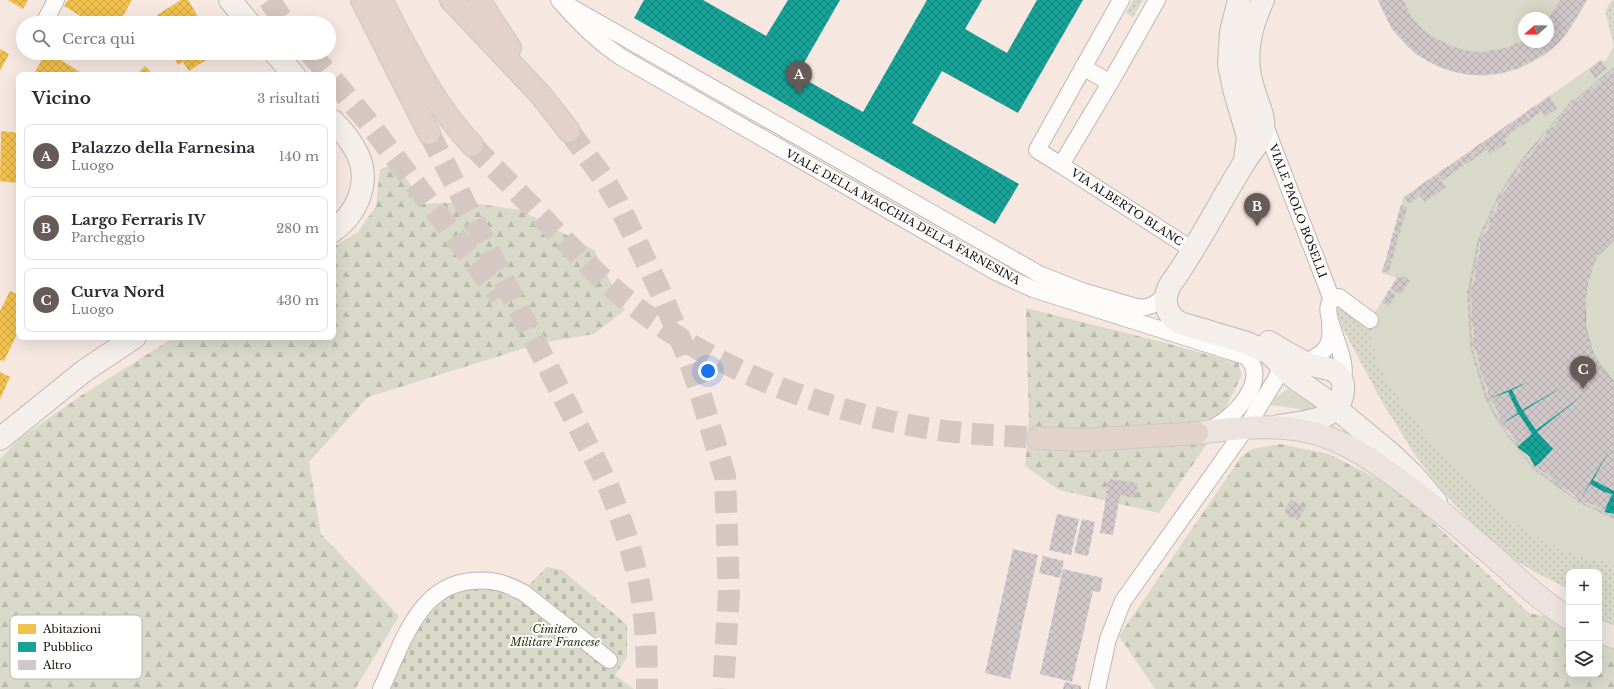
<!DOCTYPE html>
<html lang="it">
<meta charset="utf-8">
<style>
:root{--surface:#fff;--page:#f7f7f7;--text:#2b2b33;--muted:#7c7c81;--line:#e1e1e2;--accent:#665b57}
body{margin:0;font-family:"Libre Baskerville",serif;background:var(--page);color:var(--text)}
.controls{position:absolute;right:12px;bottom:12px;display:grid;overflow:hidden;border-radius:8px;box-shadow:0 4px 16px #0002}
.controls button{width:36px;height:36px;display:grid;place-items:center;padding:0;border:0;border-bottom:1px solid var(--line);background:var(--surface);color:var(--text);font:20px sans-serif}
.compass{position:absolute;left:1518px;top:12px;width:36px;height:36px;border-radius:50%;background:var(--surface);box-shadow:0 4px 16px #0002;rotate:250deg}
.you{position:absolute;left:708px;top:371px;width:14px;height:14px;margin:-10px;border:3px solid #fff;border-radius:50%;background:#1a73e8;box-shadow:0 0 0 6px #1a73e833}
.badge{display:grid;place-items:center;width:26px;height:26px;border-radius:50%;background:var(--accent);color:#fff;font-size:13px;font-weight:700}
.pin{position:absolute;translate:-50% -33px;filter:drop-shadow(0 1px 2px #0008)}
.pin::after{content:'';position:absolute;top:21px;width:14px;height:12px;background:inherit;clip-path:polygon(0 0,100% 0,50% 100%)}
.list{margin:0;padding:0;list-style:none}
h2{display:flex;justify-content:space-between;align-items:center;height:52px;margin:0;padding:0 16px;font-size:17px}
h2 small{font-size:13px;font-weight:400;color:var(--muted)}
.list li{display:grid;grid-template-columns:26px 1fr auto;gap:12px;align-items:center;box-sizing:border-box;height:64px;margin:0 8px 8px;padding:0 8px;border:1px solid var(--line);border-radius:8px}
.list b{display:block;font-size:15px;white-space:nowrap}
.list p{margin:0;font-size:13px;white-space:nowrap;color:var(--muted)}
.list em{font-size:13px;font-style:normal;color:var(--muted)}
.icon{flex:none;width:22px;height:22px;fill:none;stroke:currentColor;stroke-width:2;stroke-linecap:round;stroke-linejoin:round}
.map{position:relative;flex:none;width:1614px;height:689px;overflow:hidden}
.search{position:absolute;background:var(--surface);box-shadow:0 4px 16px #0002;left:16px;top:16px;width:320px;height:44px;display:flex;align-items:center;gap:10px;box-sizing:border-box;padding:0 14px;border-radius:22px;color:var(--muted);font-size:15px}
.panel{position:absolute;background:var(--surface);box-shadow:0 4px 16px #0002;left:16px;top:72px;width:320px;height:268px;border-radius:8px}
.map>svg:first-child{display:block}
.grass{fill:#d8d9c9;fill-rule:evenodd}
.forest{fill:url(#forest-firs)}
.cemetery{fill:url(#cemetery-stones)}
.garden{fill:url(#garden-dots)}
.homes{fill:url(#homes-cross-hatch)}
.public{fill:url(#public-cross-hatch)}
.building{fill:url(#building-cross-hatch);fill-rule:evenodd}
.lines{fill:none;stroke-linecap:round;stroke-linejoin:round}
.highway-tunnel{stroke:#d5c7c1;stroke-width:22;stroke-dasharray:22 11;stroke-linecap:butt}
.street-casing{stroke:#c1b6b2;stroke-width:18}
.secondary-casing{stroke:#c1b6b2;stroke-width:24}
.primary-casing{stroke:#cec7c4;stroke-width:24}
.highway-casing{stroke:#cec7c4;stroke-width:24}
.street{stroke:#fefcfa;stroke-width:16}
.secondary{stroke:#f4efeb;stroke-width:22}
.primary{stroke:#ede3de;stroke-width:22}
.highway{stroke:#e2d2ca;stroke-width:22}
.labels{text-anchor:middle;stroke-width:4;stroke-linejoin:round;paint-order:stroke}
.street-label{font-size:11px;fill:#180f0c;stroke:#fff}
.park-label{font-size:11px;font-style:italic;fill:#1d3005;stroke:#fff}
.key{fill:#fff;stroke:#bab7b6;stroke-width:1}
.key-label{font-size:11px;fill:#180f0c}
</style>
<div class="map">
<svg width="1614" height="689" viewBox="0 0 1614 689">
<defs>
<pattern id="forest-firs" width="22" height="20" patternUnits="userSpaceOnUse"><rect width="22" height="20" fill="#d8d9c9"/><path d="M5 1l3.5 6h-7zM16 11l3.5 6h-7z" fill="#b9b9ab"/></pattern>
<pattern id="cemetery-stones" width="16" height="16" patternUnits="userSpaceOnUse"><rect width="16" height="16" fill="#d8d9c9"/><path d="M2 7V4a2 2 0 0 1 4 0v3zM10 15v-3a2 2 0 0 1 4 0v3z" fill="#b9b9ab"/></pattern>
<pattern id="garden-dots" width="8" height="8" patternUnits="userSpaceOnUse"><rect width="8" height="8" fill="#d8d9c9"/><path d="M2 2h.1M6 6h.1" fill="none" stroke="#b9b9ab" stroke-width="1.8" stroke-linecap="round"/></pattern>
<pattern id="homes-cross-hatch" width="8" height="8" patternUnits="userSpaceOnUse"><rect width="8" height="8" fill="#f2c14e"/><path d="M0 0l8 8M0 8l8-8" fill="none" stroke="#cfa543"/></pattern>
<pattern id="public-cross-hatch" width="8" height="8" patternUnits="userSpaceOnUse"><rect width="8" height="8" fill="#17a398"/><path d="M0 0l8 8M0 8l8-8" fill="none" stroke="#14837a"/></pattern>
<pattern id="building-cross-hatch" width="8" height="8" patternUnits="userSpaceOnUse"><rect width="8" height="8" fill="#d1c8ca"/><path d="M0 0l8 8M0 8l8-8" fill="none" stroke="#b3abac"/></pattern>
</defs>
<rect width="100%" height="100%" fill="#f6e8e1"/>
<g class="grass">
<path d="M1378,0H1587C1578,17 1569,34 1554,47C1492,101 1407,75 1378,0ZM1524,18H1548V42H1524Z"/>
<polygon points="1614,46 1614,629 1599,572 1569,572 1569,589 1533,571 1509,556 1453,503 1431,477 1411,449 1361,363 1370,320 1397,278 1382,273 1403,198 1601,60 1603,62 1606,60"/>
<polygon points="1288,389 1315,406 1315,409 1312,411 1271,405 1276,397"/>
</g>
<g class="forest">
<polygon points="397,164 423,204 463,202 521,210 594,250 625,310 594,334 541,343 368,397 309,462 321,534 399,616 355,689 0,689 0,459 19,439 82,395 175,337 333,337 333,247 358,232 376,206 380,169"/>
<polygon points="1026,308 1162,342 1238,363 1242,375 1209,441 1159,513 1059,490 1025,466 1029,421"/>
<polygon points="1280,444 1329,454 1384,482 1421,511 1529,613 1569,621 1569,674 1599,674 1599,627 1614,630 1614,689 1155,689 1119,636 1241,457 1252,449"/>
</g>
<path class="cemetery" d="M547,567L562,570L627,625V657L615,675L634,689H389C410,648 425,590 480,588C485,588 493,587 498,588C505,589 512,593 518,596Z"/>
<g class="garden">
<polygon points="1133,0 1143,0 1133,17 1126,13"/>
<polygon points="1612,0 1614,0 1614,47 1605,11"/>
<path d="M1341,307L1374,330C1357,374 1484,501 1519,526C1545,545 1582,560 1614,563V629L1599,624V572H1569V589L1533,571L1485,537L1431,477L1385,407L1344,331L1337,313L1338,308Z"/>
</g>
<g class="homes">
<polygon points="8,0 28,0 23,9"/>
<polygon points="68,0 132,0 119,23 92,23 64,6"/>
<polygon points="181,0 188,0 202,23 162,23 157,15"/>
<polygon points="0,49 9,54 0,71"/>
<polygon points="46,53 49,53 85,75 33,75"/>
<polygon points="171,53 217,53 189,71 183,62 178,65"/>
<polygon points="145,66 154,75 136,75"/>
<polygon points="226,72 240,72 243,75 226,75"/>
<polygon points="1,131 19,133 19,183 0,181"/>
<polygon points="10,291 19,295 19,330 4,361 0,360 0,311"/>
<polygon points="0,372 10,377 0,399"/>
</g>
<g class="public">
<polygon points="644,0 703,0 766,36 788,0 840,0 797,75 863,112 927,0 982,0 965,29 1007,53 1037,0 1083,0 1018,113 942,71 912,123 1019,184 995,224 634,18"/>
<polygon points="1614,75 1614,240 1599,255 1571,240 1563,249 1589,276 1585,300 1586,327 1593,353 1600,364 1614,382 1614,514 1604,512 1606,509 1581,497 1538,464 1535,467 1529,456 1517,447 1520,444 1504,421 1492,397 1477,346 1474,292 1484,241 1503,199 1526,164 1551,133 1577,106"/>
</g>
<g class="building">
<polygon points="1378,0 1403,0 1411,16 1423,30 1430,35 1451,46 1469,51 1483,52 1506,48 1524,40 1524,42 1548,42 1548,19 1560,0 1587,0 1566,34 1554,47 1545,54 1519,68 1501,73 1482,75 1471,75 1451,71 1437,66 1417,55 1407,46 1392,29"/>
<polygon points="1601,60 1607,69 1595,78 1589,69"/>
<path d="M1614,67V70L1604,77L1600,80L1588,91L1595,87L1602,79L1614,71V240L1599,255L1594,264L1587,287L1585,313L1586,327L1593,353L1600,364L1614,382V491L1593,480L1610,449L1579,501L1574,494L1557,484L1579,501L1590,484L1604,492L1612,494L1604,512L1614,516V519L1578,502L1533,469L1499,424L1487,402L1486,401L1470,347L1467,290L1468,289L1478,239L1497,198V195L1499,194L1521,160L1572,100H1574ZM1588,91L1581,99L1576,102ZM1573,104L1571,108L1561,117L1555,126L1548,130L1543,140L1536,146L1531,155L1523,162L1546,132ZM1523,162L1519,172L1512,179L1522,163ZM1512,179L1507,189L1499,197L1497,209L1490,218L1500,195ZM1490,218L1488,230L1480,240V253L1475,265L1480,240ZM1475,265V279L1470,291L1472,305V310L1471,319L1470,293ZM1471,319L1474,332L1472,346L1477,353L1481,373L1488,389V399L1494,405L1497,410L1501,424L1489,401L1472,348V344ZM1528,382L1512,390L1522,410L1566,385L1523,411L1536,430L1583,395L1537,432L1553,449L1536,467L1534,466L1518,448L1501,424L1512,434L1517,447L1532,434L1519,414L1501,424L1518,413L1508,392L1488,399ZM1535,467L1549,475L1557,484ZM1579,501L1594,505L1604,512L1581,502Z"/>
<polygon points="1549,96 1557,108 1545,117 1537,105"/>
<polygon points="1536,105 1541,112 1531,119 1526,112"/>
<polygon points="1525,113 1530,120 1520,127 1515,120"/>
<polygon points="1514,121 1519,127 1509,135 1504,127"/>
<polygon points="1503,128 1509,136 1504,139 1507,143 1490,154 1482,143"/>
<polygon points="1481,143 1486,150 1476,157 1471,150"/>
<polygon points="1470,151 1475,158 1465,165 1460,158"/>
<polygon points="1459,159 1464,165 1454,173 1449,166"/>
<polygon points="1448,166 1453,173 1443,180 1438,173"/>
<polygon points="1437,174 1446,187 1425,202 1415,189"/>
<polygon points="1415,190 1419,196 1409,204 1404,197"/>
<polygon points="1401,205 1407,207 1404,220 1397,218"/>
<polygon points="1397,219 1403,221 1400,233 1394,231"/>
<polygon points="1393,232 1399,234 1396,246 1390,245"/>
<polygon points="1390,245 1396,247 1392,260 1386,258"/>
<polygon points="1386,259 1392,261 1388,273 1382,271"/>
<polygon points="1397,277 1405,277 1410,281 1400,295 1391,288"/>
<polygon points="1389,290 1396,295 1389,306 1382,302"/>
<polygon points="1109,479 1138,483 1135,498 1120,495 1113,535 1100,533"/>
<polygon points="1291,500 1305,508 1298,520 1284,512"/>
<polygon points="1057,514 1079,519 1071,555 1049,550"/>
<polygon points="1082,519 1095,522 1088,556 1074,553"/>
<polygon points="1013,549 1038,555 1010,679 985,673"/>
<polygon points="1043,556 1064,561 1060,578 1039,573"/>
<polygon points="1063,569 1103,578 1100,592 1093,591 1072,682 1040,674"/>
<polygon points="1065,682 1081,686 1081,689 1063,689"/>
</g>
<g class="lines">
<g class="highway-tunnel">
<polyline points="269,0 285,23"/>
<polyline points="310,53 329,75"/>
<polyline points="333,80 368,122 500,296"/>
<polyline points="569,131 604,179 618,203 661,293 689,360 699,389 725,476 729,594 723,689"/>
<path d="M429,133L608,485C621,519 633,552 640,588C646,621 647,655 647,689"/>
<path d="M472,145C500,174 528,202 555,231C577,253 598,276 622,296C701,363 808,405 909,425C952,434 995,435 1038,438"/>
</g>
<g class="street-casing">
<g id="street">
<path d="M559,0C578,22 597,41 621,57L996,272L1033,289L1245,356C1273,377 1232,421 1210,429"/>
<polyline points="1121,0 1037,150 1061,165 1110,83 1157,0"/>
<path d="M569,6L1039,274L1082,291L1136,307C1148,309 1156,304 1165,296"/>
<polyline points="44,23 56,0"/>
<polyline points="1083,67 1110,83"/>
<polyline points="1264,123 1332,300"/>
<polyline points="1061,165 1193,250"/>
<path d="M1305,363C1322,354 1333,348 1330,326"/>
<path d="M1342,380C1353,357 1309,301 1339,297L1370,320"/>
<path d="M381,689C401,648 417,585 472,581C494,579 505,583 524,593L609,660"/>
<polyline points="1097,689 1108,639 1123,601 1246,428 1276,379 1279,371 1278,363"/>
</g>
</g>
<g class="secondary-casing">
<g id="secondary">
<polyline points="230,0 249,23"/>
<polyline points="1239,0 1231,32 1229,64 1234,89 1248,137 1245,160"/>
<path d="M1263,0C1249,30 1243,59 1254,91C1257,102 1265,117 1263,129C1261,143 1251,151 1244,163C1219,203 1198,246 1170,285C1162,300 1165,314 1180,323L1247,343L1269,353L1293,377L1326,400L1390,453L1412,474L1436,502"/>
<polyline points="275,53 294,75"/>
<path d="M333,121C343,131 352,142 358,155C371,184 356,214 333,231"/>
<path d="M1269,342C1281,349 1293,357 1306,363C1316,368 1329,366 1338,374C1342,378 1344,385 1343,391C1340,422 1302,422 1279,426"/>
<polyline points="0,439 84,371 135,337"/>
</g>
</g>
<g class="primary-casing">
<g id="primary">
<path d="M1197,433C1231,429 1266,424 1300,430C1342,437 1376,462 1409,487C1438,509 1466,532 1494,557C1518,578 1541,602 1569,618"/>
<polyline points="1599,631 1614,637"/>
</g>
</g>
<g class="highway-casing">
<g id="highway">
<polyline points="362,0 429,133"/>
<path d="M381,0C409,52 431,101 472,145"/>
<polyline points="451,0 540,94 569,131"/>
<polyline points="479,0 510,48"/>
<polyline points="1038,438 1084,440 1197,433"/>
</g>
</g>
<use href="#street" class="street"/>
<use href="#secondary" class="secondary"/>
<use href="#primary" class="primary"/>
<use href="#highway" class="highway"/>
</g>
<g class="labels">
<g class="street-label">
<text transform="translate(1127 207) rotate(33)" y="4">VIA ALBERTO BLANC</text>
<text transform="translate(1298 211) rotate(69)" y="4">VIALE PAOLO BOSELLI</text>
<text transform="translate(903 217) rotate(29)" y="4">VIALE DELLA MACCHIA DELLA FARNESINA</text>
</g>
<g class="park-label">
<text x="555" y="633">Cimitero<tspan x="555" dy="13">Militare Francese</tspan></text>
</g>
</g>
<rect x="10" y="615" width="132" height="64" rx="6" class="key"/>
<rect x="18" y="624" width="18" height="10" fill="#f2c14e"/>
<rect x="18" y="642" width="18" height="10" fill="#17a398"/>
<rect x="18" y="660" width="18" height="10" fill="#d1c8ca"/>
<g class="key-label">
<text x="43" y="633">Abitazioni</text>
<text x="43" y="651">Pubblico</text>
<text x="43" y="669">Altro</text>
</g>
</svg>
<div class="controls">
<button>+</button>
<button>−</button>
<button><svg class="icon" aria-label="layers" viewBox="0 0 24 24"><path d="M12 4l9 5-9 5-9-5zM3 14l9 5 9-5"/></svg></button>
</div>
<svg class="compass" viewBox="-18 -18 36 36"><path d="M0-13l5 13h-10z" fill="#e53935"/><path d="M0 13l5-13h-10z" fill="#7c7c81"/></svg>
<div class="you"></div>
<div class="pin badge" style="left:799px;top:94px">A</div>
<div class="pin badge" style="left:1257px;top:226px">B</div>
<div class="pin badge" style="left:1583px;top:389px">C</div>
<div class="search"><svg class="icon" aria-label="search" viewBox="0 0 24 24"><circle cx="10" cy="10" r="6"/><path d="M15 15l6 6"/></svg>Cerca qui</div>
<section class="panel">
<h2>Vicino<small>3 risultati</small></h2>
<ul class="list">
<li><span class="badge">A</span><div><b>Palazzo della Farnesina</b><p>Luogo</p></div><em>140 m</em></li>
<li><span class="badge">B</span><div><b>Largo Ferraris IV</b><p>Parcheggio</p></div><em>280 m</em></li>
<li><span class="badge">C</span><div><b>Curva Nord</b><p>Luogo</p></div><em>430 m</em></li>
</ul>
</section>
</div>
